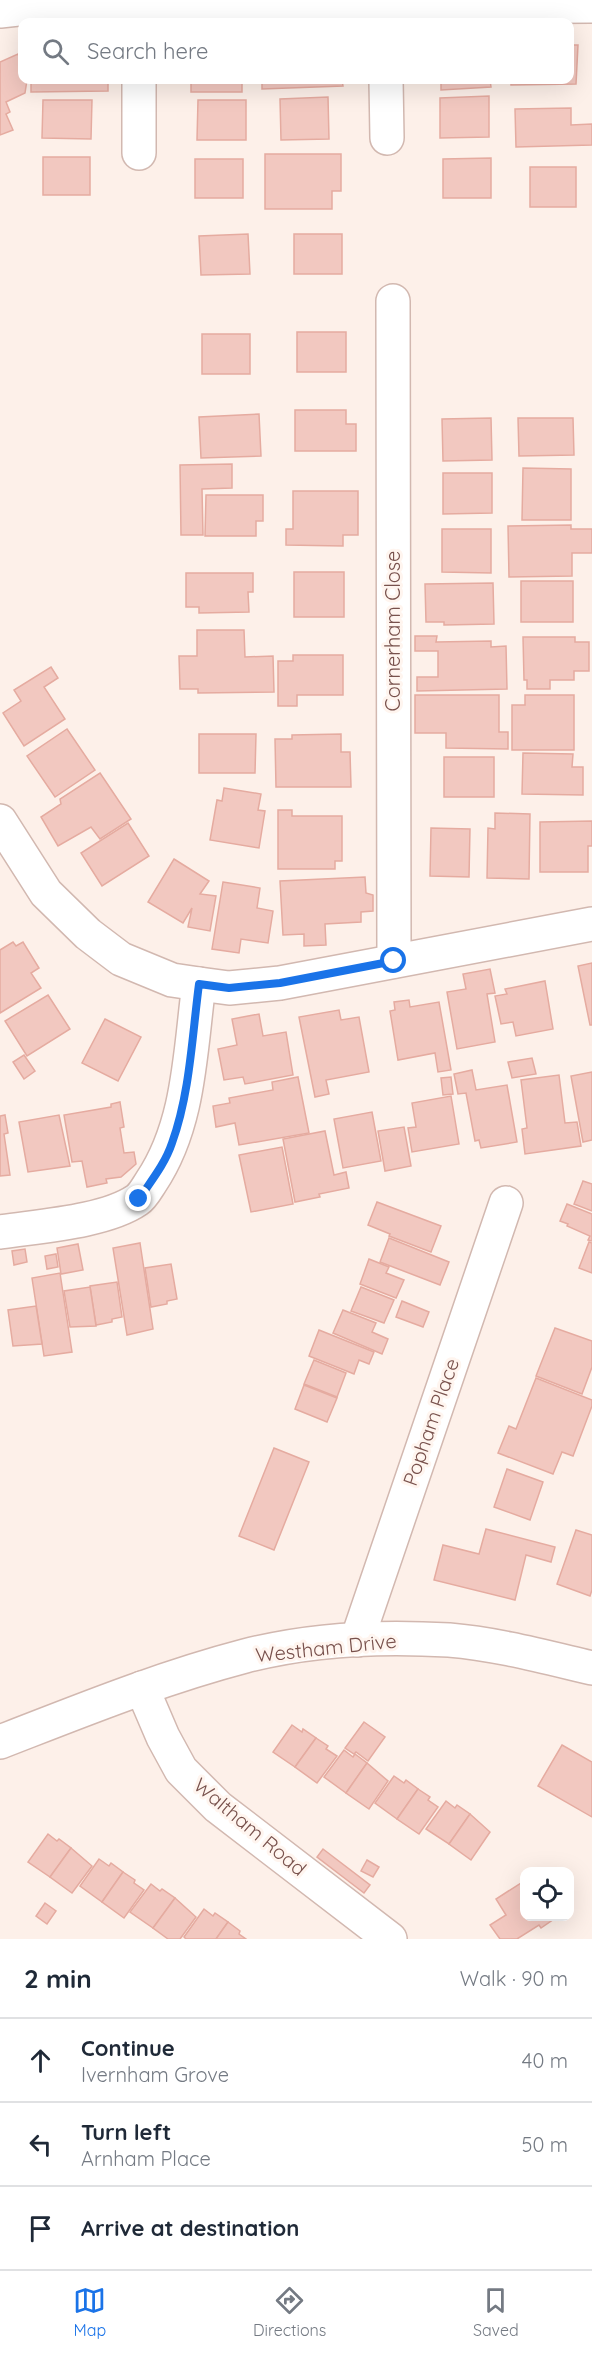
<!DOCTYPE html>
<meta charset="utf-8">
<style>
:root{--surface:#fff;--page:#f6f6f7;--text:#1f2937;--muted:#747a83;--line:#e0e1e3;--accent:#1a73e8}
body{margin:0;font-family:Quicksand,sans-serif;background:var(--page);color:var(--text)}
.controls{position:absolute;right:18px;bottom:18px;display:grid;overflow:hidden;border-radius:12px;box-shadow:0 6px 24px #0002}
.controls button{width:54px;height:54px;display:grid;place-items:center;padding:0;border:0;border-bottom:2px solid var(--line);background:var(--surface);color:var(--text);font:30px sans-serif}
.stop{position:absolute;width:18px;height:18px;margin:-14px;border:4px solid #1a73e8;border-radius:50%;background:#fff}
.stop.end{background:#1a73e8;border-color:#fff;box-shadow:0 2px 6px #0008}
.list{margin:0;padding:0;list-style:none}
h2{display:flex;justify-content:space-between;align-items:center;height:78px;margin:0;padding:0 24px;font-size:26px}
h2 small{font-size:20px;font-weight:400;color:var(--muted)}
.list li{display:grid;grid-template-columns:39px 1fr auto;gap:18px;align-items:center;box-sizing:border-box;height:84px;padding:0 24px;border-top:2px solid var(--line)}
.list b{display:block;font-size:22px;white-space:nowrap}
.list p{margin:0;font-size:20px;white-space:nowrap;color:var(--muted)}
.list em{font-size:20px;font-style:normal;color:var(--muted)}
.icon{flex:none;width:33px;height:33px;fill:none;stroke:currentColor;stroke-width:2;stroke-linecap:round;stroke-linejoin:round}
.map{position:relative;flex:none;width:592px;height:1939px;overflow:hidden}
.search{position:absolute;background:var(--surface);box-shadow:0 6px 24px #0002;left:18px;right:18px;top:18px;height:66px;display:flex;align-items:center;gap:15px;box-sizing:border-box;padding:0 21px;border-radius:12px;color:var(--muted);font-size:22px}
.sheet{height:330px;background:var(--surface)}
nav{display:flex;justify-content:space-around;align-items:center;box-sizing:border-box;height:84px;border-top:2px solid var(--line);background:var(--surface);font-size:16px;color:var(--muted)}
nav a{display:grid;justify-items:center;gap:3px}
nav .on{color:var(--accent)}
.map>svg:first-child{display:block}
.building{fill:#f2c8c0;stroke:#e5aba0;stroke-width:1.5}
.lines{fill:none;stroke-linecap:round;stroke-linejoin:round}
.minor-casing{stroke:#d2b8b0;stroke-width:36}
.minor{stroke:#fff;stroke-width:33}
.route{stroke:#1a73e8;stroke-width:8}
.labels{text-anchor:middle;stroke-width:6;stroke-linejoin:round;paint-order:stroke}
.street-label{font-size:20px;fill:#78514c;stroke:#fff5ef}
</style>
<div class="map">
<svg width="592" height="1939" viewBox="0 0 592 1939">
<rect width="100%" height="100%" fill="#fdf0e9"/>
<g class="building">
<polygon points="570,45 578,45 576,84 511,85 511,80 570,80"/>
<polygon points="18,54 22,64 22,80 27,80 25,93 6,102 10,112 6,114 13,130 0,135 0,62"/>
<polygon points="31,80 108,80 108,91 31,92"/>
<rect x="191" y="80" width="51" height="12"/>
<polygon points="262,80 342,80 343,86 262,89"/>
<polygon points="441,80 490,80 491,87 441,90"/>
<polygon points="489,96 489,137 440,138 440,98"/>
<polygon points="328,97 329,139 281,140 280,99"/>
<polygon points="43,100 92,100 91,139 42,138"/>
<polygon points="198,100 246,100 246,140 197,140"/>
<polygon points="571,108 571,125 592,124 592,145 516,147 515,109"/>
<polygon points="265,154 341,154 341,191 332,191 332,209 265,209"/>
<rect x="43" y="157" width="47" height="38"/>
<polygon points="491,158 491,198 443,198 443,159"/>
<rect x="195" y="159" width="48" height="39"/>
<rect x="530" y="167" width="46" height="40"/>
<polygon points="248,234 250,274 201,275 199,236"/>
<rect x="294" y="234" width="48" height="40"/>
<rect x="297" y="332" width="49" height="40"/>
<rect x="202" y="334" width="48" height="40"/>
<polygon points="295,410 346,410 346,424 356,424 356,451 295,451"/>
<polygon points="259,414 261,456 201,458 199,417"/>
<polygon points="491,418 492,460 443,461 442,419"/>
<polygon points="518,418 573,418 574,455 519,456"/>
<polygon points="232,464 232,488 202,489 203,535 181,535 180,465"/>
<polygon points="523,468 571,469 571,520 522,520"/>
<polygon points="443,473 492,473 492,513 443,514"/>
<polygon points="293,491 358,491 358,535 343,535 343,546 286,545 286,529 293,529"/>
<polygon points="206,495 263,495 263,521 256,521 256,536 205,536"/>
<polygon points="571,525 571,529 592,529 592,553 572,553 572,576 509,577 508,526"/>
<polygon points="442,529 491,529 491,573 442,572"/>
<rect x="294" y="572" width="50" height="45"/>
<polygon points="186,573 253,573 253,592 248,592 249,612 199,613 199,607 186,607"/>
<rect x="521" y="581" width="52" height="41"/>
<polygon points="493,583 494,624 444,625 444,622 426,622 425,584"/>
<polygon points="197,630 244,630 245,657 273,656 274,692 198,693 198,689 180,689 179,656 197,656"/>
<polygon points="415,636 437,636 436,642 491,641 491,647 506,646 507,689 417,691 417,677 438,677 438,651 415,651"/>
<polygon points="523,637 575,637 575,642 589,642 589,671 574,671 574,680 550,680 550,689 527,689 527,680 524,680"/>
<polygon points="293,655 343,655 343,695 297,695 297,706 278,706 278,661 293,661"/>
<polygon points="51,667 58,678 44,687 65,719 24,746 3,713 21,701 14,690"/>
<polygon points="415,695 499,695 499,732 508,732 508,749 446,748 446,733 415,733"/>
<polygon points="525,695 574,695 574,750 512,750 512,705 525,705"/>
<polygon points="67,729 95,770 55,797 27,756"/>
<polygon points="199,734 256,734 255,773 199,773"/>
<polygon points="341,734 341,752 350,752 351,787 276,787 275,739 292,739 292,735"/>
<polygon points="523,753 573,754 572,767 583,767 583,795 522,794"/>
<rect x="444" y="757" width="50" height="40"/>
<polygon points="100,773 131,819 100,839 91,827 58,846 41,817 61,804 60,799"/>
<polygon points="224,788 261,794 258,810 265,811 259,848 210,840 217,800 222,801"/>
<polygon points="278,810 292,810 292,816 342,816 342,861 335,861 335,869 278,869"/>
<polygon points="495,813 530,814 529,879 487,878 488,828 495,829"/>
<polygon points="592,821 592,846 588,846 588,872 540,872 540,822"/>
<polygon points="128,823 149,856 102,886 81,853"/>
<polygon points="431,828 470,829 469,877 430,876"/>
<polygon points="174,859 209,881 200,894 216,896 210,931 188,927 192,908 183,923 148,902"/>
<polygon points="365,877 366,893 373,895 373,911 361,912 361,922 325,924 326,945 304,946 304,934 283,935 280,881"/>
<polygon points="223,882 260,888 257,908 273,911 268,943 241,939 239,953 212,949"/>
<polygon points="13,942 16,946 23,942 39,968 31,973 41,988 0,1013 0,950"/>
<polygon points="592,963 592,1025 590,1025 578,966"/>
<polygon points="490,969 495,993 487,994 495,1042 457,1049 447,992 466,989 463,974"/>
<polygon points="545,981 553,1029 516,1036 513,1022 501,1024 495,996 507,994 505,989"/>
<polygon points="48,995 70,1029 27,1056 5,1021"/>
<polygon points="409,1000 410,1007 439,1002 451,1070 438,1072 435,1053 398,1060 390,1011 395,1010 394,1002"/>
<polygon points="339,1010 341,1020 359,1017 369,1072 326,1080 329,1094 315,1097 299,1017"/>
<polygon points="259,1014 263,1036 286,1032 293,1075 245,1084 243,1077 224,1080 218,1049 237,1045 232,1019"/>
<polygon points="105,1019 141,1037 118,1081 82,1063"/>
<polygon points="24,1055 35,1071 24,1079 13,1062"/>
<polygon points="532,1058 536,1074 512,1078 508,1062"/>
<polygon points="472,1070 476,1090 507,1085 517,1142 481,1148 479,1140 475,1141 466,1093 458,1094 454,1074"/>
<polygon points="592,1072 592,1140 583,1142 571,1076"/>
<polygon points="559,1075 565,1123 577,1122 581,1146 525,1154 522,1129 527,1128 521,1080"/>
<polygon points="298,1077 309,1133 239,1145 235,1123 216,1127 213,1106 230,1103 229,1098 273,1090 272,1082"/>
<polygon points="451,1077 453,1094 443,1095 441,1078"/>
<polygon points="451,1096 459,1144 412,1152 408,1128 416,1127 412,1103"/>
<polygon points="120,1102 124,1127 120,1128 124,1153 134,1152 136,1164 121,1177 106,1179 107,1183 87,1187 82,1161 72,1162 64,1115 111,1107 111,1104"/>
<polygon points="372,1112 381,1161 343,1168 334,1119"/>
<polygon points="5,1115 8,1133 4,1134 10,1175 0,1176 0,1116"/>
<polygon points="59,1115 70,1166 28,1172 19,1122"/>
<polygon points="404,1127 411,1166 385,1171 378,1131"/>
<polygon points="325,1131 334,1175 346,1172 349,1188 319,1194 320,1197 295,1202 283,1139"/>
<polygon points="282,1147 293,1204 251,1212 239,1155"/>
<polygon points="583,1181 592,1184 592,1211 574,1204"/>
<polygon points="377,1202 441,1226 431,1252 389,1236 390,1234 368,1225"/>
<polygon points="567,1204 592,1214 592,1241 588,1240 590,1236 567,1226 568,1224 560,1221"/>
<polygon points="389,1238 449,1262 440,1285 380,1262"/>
<polygon points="589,1242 592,1243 592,1273 579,1268"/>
<polygon points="140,1243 153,1329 127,1335 113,1248"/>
<polygon points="78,1244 83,1270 61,1274 57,1248"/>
<polygon points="25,1249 27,1262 14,1265 12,1251"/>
<polygon points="56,1254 58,1267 47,1269 45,1256"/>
<polygon points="369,1259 389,1267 386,1273 404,1280 396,1298 360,1284"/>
<polygon points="171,1264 177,1299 167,1301 167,1304 151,1307 145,1268"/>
<polygon points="60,1273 72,1352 44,1356 32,1278"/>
<polygon points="117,1282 122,1317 112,1319 112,1322 96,1325 90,1286"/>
<polygon points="90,1287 96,1326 70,1327 64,1291"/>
<polygon points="361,1287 394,1300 384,1323 351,1311"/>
<polygon points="402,1301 429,1312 423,1327 396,1317"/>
<polygon points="36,1306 42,1344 13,1346 8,1310"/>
<polygon points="343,1310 376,1323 372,1332 388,1339 382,1354 333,1333"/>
<polygon points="555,1328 592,1341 592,1367 582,1394 536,1376"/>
<polygon points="319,1330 374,1352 369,1364 359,1360 354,1374 309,1356"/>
<polygon points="314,1360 346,1373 337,1397 304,1384"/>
<polygon points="536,1378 592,1400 592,1406 573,1456 562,1452 553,1474 498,1453 509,1426 516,1429"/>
<polygon points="304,1385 337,1398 327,1422 295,1409"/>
<polygon points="274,1448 309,1462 274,1550 239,1536"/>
<polygon points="507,1469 543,1482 530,1520 494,1507"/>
<polygon points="486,1529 555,1547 551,1562 526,1555 515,1600 434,1580 443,1545 479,1554"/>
<polygon points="576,1530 592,1535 592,1590 590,1596 557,1584"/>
<polygon points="364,1722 385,1737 368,1761 356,1752 354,1754 345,1748"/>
<polygon points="292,1725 302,1732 303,1729 316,1738 295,1767 273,1752"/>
<polygon points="316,1738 328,1746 326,1749 337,1756 317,1783 295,1767"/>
<polygon points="562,1745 592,1762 592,1817 538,1786"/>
<polygon points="344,1750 353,1757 355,1754 367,1763 346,1793 324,1777"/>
<polygon points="367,1763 388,1781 369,1809 346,1793"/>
<polygon points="394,1776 404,1783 406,1780 418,1789 397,1819 375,1803"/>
<polygon points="418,1789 430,1797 428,1800 438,1807 419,1834 397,1819"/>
<polygon points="446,1801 455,1808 457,1805 470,1814 449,1844 426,1829"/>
<polygon points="470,1814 490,1832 471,1860 449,1844"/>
<polygon points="48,1834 57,1841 59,1839 71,1848 50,1877 28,1862"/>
<polygon points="71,1848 92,1866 72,1893 50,1877"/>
<polygon points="323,1849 370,1885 364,1893 317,1857"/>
<polygon points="99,1859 109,1866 111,1863 123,1872 102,1902 80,1886"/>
<polygon points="367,1860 379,1867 373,1877 361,1871"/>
<polygon points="123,1872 135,1880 134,1883 144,1890 124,1918 102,1902"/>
<polygon points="524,1881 524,1916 552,1916 554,1919 541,1928 539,1925 517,1939 500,1939 490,1925 506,1915 496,1899"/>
<polygon points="151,1884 160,1891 162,1889 175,1898 153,1928 130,1912"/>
<polygon points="175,1898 196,1917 180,1939 168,1939 153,1928"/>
<polygon points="45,1903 56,1911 47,1924 36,1916"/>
<polygon points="204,1909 213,1916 215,1913 228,1922 216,1939 186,1939 184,1937"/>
<polygon points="228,1922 240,1931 239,1934 246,1939 216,1939"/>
</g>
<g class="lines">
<g class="minor-casing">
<g id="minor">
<polyline points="0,11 18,9 592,6"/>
<polyline points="139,80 139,153"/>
<polyline points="386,80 387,138"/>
<polyline points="393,301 394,961"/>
<polyline points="0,821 46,893 88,934 121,959 172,980 199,984 229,988 280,983 592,924"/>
<path d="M0,1232C39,1226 105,1222 137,1200C143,1196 147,1188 151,1182C190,1124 190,1051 199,984"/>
<polyline points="357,1640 506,1203"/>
<polyline points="142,1688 163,1737 181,1770 218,1807 390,1939"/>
<path d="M0,1742C80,1711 161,1678 245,1656C310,1639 382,1636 449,1640C497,1644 545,1657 592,1668"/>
</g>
</g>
<use href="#minor" class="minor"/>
</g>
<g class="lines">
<path class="route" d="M139,1199C151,1181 165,1164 172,1143C190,1093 192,1037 199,984L229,988L280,983L394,961"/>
</g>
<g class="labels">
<g class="street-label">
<text transform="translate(393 631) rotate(-90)" y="7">Cornerham Close</text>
<text transform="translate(431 1422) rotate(-71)" y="7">Popham Place</text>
<text transform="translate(326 1648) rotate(-6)" y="7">Westham Drive</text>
<text transform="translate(250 1827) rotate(40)" y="7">Waltham Road</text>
</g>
</g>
</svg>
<div class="controls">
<button><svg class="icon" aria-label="locate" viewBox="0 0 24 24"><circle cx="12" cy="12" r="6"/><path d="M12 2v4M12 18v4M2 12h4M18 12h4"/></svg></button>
</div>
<div class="stop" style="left:394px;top:961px"></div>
<div class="stop end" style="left:139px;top:1199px"></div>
<div class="search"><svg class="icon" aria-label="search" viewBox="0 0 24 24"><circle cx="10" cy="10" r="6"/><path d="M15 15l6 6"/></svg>Search here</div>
</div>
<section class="sheet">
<h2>2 min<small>Walk · 90 m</small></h2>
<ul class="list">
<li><svg class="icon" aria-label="ahead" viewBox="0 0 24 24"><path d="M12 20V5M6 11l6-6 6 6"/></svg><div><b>Continue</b><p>Ivernham Grove</p></div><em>40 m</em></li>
<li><svg class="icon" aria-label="left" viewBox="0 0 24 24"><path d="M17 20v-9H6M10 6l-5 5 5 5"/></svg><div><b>Turn left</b><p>Arnham Place</p></div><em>50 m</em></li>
<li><svg class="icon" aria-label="arrive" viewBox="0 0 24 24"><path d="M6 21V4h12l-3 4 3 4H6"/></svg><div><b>Arrive at destination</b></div></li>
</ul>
</section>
<nav>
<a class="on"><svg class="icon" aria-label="map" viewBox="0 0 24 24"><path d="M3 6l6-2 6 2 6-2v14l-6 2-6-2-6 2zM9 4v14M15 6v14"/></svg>Map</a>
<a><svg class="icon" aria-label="directions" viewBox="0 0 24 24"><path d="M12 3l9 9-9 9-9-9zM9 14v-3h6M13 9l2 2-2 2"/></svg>Directions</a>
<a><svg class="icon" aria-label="saved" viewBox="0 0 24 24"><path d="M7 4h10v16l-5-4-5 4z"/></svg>Saved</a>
</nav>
